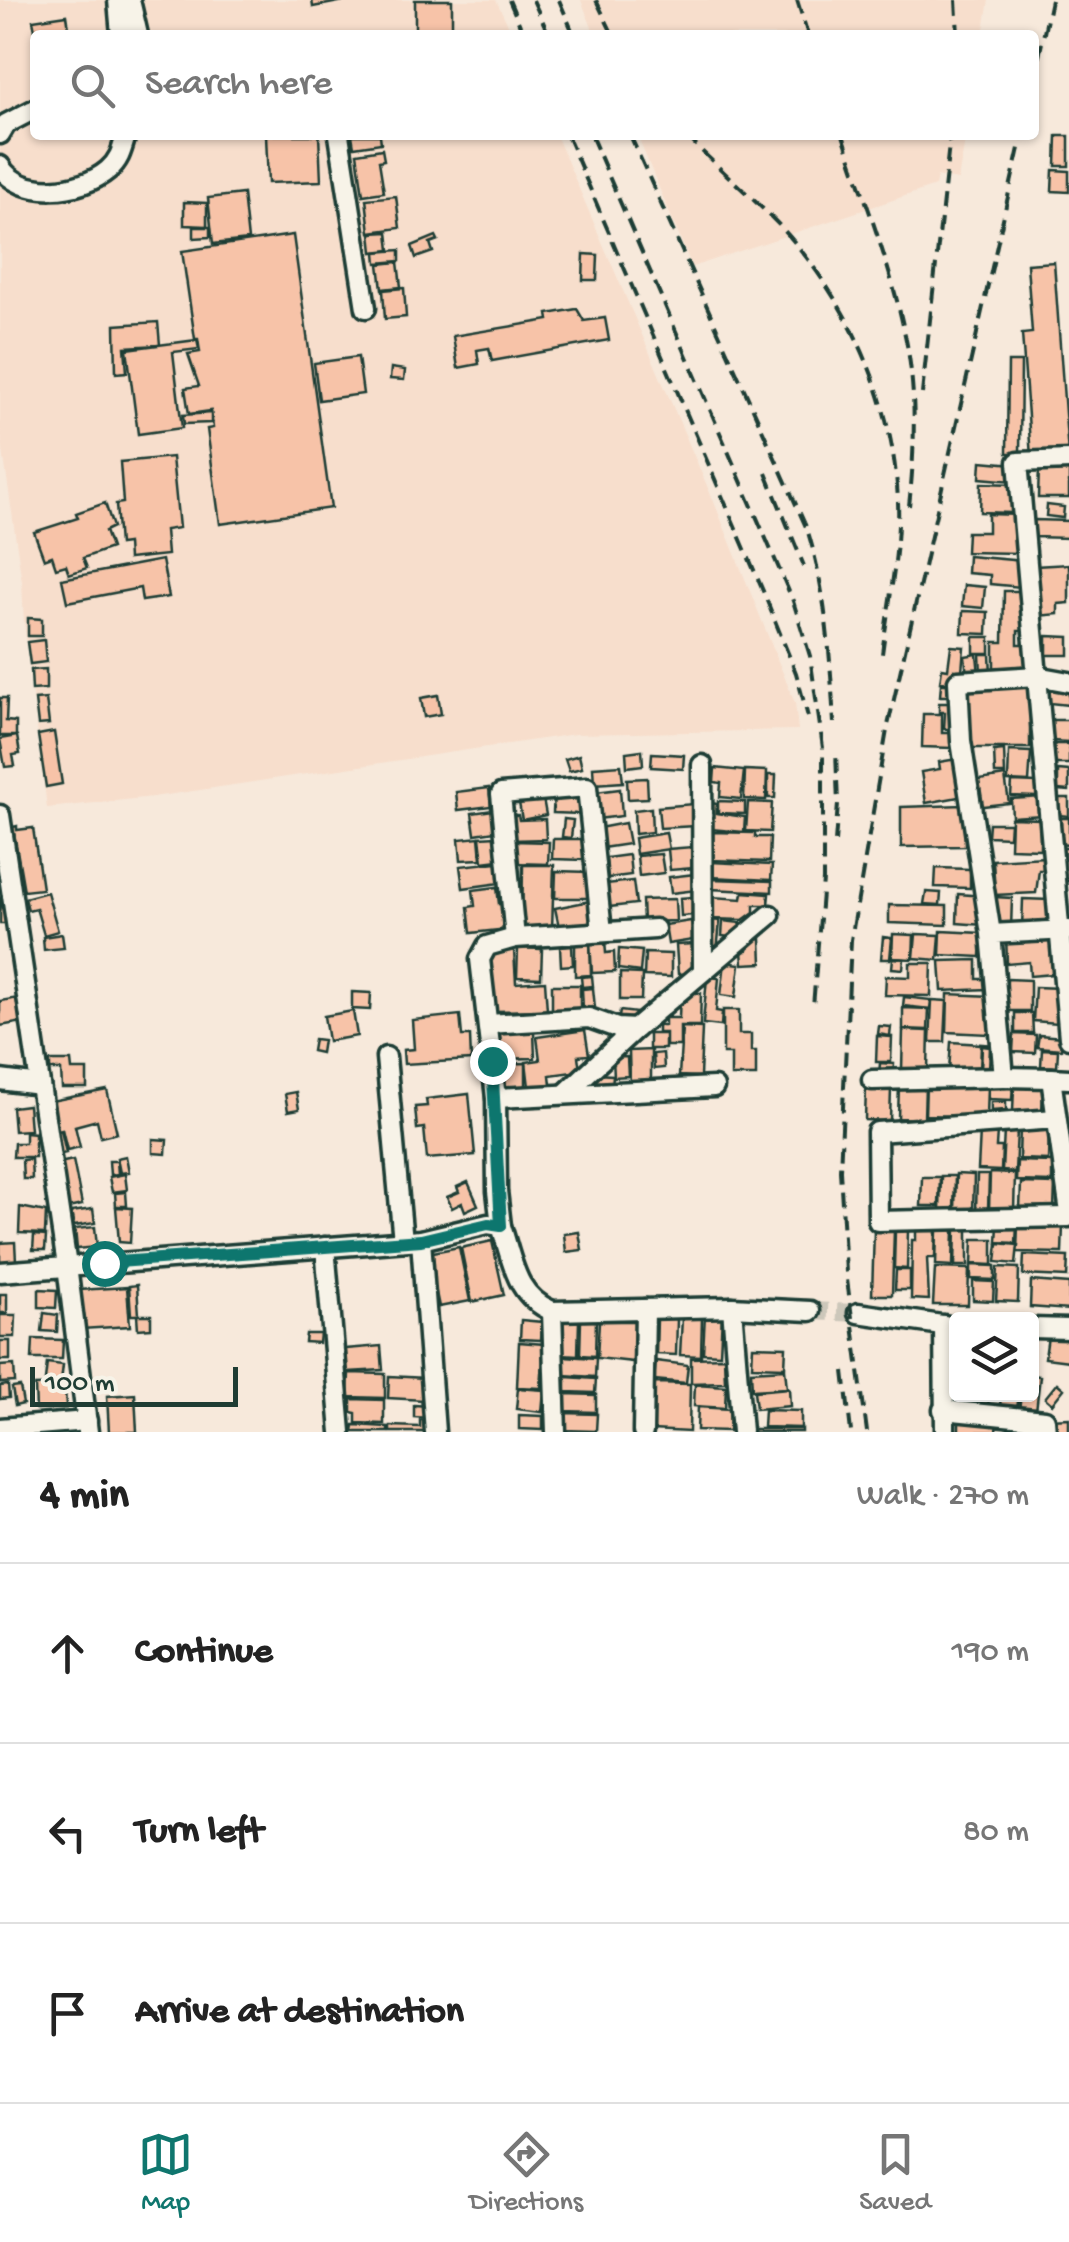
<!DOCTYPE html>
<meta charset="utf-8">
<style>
:root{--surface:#fff;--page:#f6f6f6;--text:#222;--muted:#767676;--line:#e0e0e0;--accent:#0f766e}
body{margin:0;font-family:"Gochi Hand",sans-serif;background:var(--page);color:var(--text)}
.controls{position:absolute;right:30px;bottom:30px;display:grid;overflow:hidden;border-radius:10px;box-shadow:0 2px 8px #0004}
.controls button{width:90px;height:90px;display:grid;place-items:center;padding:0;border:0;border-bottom:2px solid var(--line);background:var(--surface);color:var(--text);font:50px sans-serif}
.scale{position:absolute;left:30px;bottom:25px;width:208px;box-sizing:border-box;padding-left:10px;border:5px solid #1f3d34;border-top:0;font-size:28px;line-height:35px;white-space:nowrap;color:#1f3d34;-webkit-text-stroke:8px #f7f3e8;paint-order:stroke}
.stop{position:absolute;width:30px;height:30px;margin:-22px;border:8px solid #0f766e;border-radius:50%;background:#fff}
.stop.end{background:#0f766e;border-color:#fff;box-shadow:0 2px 10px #0008}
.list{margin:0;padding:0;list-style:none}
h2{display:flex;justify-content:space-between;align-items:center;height:130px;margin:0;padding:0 40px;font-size:42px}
h2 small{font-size:32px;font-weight:400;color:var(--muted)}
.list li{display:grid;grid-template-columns:65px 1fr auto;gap:30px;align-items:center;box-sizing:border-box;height:180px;padding:0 40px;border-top:2px solid var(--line)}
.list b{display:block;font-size:38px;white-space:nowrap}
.list em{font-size:32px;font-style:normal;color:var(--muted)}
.icon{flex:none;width:55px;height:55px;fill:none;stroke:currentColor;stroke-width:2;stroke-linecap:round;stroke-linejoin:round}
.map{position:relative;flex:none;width:1069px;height:1432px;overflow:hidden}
.search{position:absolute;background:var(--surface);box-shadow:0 2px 8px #0004;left:30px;right:30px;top:30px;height:110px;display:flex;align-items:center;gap:25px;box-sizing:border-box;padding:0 35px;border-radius:10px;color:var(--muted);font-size:38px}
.sheet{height:670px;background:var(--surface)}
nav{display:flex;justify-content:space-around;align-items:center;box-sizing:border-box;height:140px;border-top:2px solid var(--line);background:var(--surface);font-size:28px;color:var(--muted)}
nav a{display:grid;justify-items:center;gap:5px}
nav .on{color:var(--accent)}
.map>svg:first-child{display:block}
.built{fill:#f7decc}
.building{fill:#f7c3a8;stroke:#1f3d34;stroke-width:2.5}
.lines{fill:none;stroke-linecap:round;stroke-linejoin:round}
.minor-tunnel{stroke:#ccc7ba;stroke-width:18;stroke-dasharray:18 9;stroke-linecap:butt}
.minor-casing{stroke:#1f3d34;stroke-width:25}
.minor{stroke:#f7f3e8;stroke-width:18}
.rail{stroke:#1f3d34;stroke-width:4;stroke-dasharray:15 8;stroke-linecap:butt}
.route{stroke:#0f766e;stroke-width:12}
</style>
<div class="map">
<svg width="1069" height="1432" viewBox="0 0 1069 1432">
<rect width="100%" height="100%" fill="#f7e9db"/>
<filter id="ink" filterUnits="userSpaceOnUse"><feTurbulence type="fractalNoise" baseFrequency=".01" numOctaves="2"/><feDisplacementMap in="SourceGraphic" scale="20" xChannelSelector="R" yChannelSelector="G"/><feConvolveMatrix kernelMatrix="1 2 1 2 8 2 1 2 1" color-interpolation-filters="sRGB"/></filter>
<g filter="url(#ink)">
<g class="built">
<polygon points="0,0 496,0 513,35 35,35 35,135 556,135 714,502 795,703 798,730 575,734 153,797 47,808 24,623 22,582 0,430"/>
<polygon points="581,0 989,0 983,35 595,35"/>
<polygon points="637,135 966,135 958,180 937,176 935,186 692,267"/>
</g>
<g class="building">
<polygon points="312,0 349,0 313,7"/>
<polygon points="415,0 452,0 452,33 415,32"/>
<polygon points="67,15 70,35 36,35 33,20"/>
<polygon points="266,135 319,135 321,181 268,183"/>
<polygon points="352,135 380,135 381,143 354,147"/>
<polygon points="1057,136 1069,136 1069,166 1056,166"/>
<polygon points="382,149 384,160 379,161 384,192 363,195 357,153"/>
<polygon points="1053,170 1069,171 1069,192 1052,191"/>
<polygon points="243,194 248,240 213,244 208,198"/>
<polygon points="396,196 400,228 370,232 366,199"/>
<polygon points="184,202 207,203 207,226 184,225"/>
<polygon points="194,227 210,227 210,237 194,238"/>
<polygon points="388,232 390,250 373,252 371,233"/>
<polygon points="293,235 331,508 220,524 207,429 213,428 211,411 189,414 185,388 199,386 188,354 200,352 198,339 195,339 182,251"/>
<polygon points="436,236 438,240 430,243 433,252 416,258 412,246"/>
<polygon points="400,250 400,261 377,263 376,252"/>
<polygon points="584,254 598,255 597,280 583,280"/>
<polygon points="398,262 401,287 382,289 379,264"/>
<polygon points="1054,262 1068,455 1031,457 1022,334 1032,333 1027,264"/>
<polygon points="404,288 406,317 385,319 383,290"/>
<polygon points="577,309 584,321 605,318 609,340 492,361 489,348 477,350 479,364 458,368 453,336 549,320 548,314"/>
<polygon points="158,322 160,345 125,347 127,372 116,373 115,325"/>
<polygon points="197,340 199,349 173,352 182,428 138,434 127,349"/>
<polygon points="358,357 363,394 319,400 314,363"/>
<polygon points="1008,362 1021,362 1020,453 1007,453"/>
<polygon points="391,368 405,370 404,380 390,379"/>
<polygon points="211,413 211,423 184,424 183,415"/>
<polygon points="172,457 179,528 165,530 167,555 128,559 127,544 119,545 116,504 123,503 120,462"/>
<polygon points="981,461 1014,464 1013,481 980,478"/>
<polygon points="1039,467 1069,468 1069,498 1038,498"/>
<polygon points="981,483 1013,484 1012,513 980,512"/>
<polygon points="105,503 113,527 105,531 111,548 83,558 87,568 69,574 66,565 56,568 52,556 44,559 34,532 78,518 76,513"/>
<polygon points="1047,505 1064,507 1063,518 1046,516"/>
<polygon points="988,514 1020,515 1019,553 966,552 967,532 988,532"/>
<polygon points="1034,520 1069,521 1069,538 1033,537"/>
<polygon points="968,556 1023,561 1021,587 990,584 990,575 967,573"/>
<polygon points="162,560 169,597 142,601 140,588 67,602 62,579"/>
<polygon points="1069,564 1069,603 1058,604 1058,614 1038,616 1035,566"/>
<polygon points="964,585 985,587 983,608 962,606"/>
<polygon points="1004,591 1026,591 1026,631 1018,631 1018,644 1029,644 1029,673 994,673 994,642 1003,642"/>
<polygon points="963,611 988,612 987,634 962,633"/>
<polygon points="28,618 42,619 42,636 28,636"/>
<polygon points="1047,636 1069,637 1069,655 1047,655"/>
<rect x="974" y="637" width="16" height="16"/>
<polygon points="44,640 46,662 30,664 27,642"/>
<polygon points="951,646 964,647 962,671 954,670 952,683 940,682 942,668 948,669"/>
<polygon points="977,654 979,675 967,676 965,656"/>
<polygon points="980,654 990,654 991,674 981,674"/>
<polygon points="46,669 46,689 32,690 31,670"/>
<polygon points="941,684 953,684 953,696 940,696"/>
<polygon points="967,686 1030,686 1030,748 966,748"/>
<polygon points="1050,687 1069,689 1069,705 1049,703"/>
<polygon points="438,695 441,714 424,717 421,698"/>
<polygon points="0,698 7,698 6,721 16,722 16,736 0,736"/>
<polygon points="46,699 49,724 38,725 35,700"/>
<polygon points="939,703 954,703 953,729 944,729 945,712 939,712"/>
<polygon points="923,714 942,714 942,733 952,733 952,748 922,747"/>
<polygon points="1052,720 1069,720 1069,742 1051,741"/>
<polygon points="54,732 62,784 46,787 38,735"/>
<polygon points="17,736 20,754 13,755 15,766 5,767 0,739"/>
<rect x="1052" y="744" width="17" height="20"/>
<polygon points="642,750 643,765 627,767 626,752"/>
<polygon points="1004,750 1005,774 995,774 994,751"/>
<polygon points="1009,751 1031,752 1029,782 1008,781"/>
<polygon points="652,753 684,755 683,769 651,767"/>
<polygon points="579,755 582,768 569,771 565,759"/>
<polygon points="957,759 964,796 926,803 921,772 940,769 939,762"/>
<polygon points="621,765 623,782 594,784 593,767"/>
<polygon points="715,768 744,771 741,799 720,797 721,783 714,782"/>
<polygon points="745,770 767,771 766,800 744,799"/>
<polygon points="1058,770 1069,771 1069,791 1058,790"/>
<polygon points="768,775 776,775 775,798 768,798"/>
<polygon points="1005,776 1009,803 983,806 979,780"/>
<polygon points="647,778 648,798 628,799 627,779"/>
<polygon points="1012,782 1037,783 1037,797 1011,796"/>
<polygon points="489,788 491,806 458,810 456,792"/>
<polygon points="620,789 622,816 597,819 595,792"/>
<polygon points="554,792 581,794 580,814 553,813"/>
<polygon points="542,793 546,815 522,820 518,797"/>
<polygon points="1042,797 1043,815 1012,817 1011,799"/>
<polygon points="1059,798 1069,798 1069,816 1058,815"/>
<polygon points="718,801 745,802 745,814 718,813"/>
<polygon points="748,802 772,803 770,832 746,831"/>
<polygon points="712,803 717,804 716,813 745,817 744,832 710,829"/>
<polygon points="693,804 695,826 660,828 658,807"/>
<polygon points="964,805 965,846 901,847 901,807"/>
<polygon points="651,808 652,832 635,834 634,810"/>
<polygon points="493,810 495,831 475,834 472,813"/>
<polygon points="510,815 518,815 519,820 545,819 546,839 511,840"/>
<polygon points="1011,818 1040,819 1040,849 1010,848"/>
<polygon points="1058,818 1069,818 1069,845 1057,844"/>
<polygon points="564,819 573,820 571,838 562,837"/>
<polygon points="625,823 629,844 602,848 599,828"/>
<polygon points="989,823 1010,823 1009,837 988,836"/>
<polygon points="17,826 17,830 33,828 42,889 24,891 13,827"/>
<polygon points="711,832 755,833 755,837 770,837 769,862 710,860"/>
<polygon points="666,833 669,849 636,854 634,838"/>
<polygon points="496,836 499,860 483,862 480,837"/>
<polygon points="479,837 481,859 461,860 459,839"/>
<polygon points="553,839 586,839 585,860 552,859"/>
<polygon points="513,841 549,842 548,864 512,863"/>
<polygon points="692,847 694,868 670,870 668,849"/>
<polygon points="1061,848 1069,848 1069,881 1060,881"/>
<polygon points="661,854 664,873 639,876 637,856"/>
<polygon points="629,855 631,875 608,878 606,858"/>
<polygon points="1045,857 1046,870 1039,870 1036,893 995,895 993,860"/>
<polygon points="497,862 500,883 463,888 460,866"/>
<polygon points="711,862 772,865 771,880 710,877"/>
<polygon points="523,865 554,865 552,930 522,930"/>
<polygon points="936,868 970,869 970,888 935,887"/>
<polygon points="556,871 590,872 589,898 555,898"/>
<polygon points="695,874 697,890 671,893 669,877"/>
<polygon points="711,879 772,881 772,892 710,889"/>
<polygon points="633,881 636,904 609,907 606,884"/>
<polygon points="497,887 499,904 505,903 508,929 471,933 468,907 475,906 473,890"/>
<polygon points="47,892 58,931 44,935 36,908 28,910 25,898"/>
<polygon points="743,892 769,894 768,905 754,905 754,912 743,920 711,919 712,897 742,899"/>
<polygon points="926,892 941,893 940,905 924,904"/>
<polygon points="958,894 984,896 983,925 957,923"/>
<polygon points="692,897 693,915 681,916 680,898"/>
<polygon points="994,897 1012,898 1011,929 993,928"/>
<polygon points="0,898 6,898 8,924 0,924"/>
<polygon points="675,899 676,921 643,922 642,900"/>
<polygon points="1023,899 1050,900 1049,929 1022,928"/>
<polygon points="590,901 594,921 559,927 555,908"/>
<polygon points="889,905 947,906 947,925 889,923"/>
<polygon points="711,920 720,921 717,952 708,951"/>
<polygon points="691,921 693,940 668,944 665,925"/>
<polygon points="723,921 741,923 739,938 722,936"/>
<polygon points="941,931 982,933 981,957 940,955"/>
<polygon points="1006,933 1050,936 1053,974 1030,976 1029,962 1007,964"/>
<polygon points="62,934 64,948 44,950 43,937"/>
<polygon points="893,934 914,935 913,959 892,958"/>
<polygon points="916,934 940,935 938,960 914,958"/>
<polygon points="883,937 892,938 890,959 881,959"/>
<polygon points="761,939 762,963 743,964 742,951 747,951 747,940"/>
<polygon points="590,940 591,975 575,976 575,941"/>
<polygon points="590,941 605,941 606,953 614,952 615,972 592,973"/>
<polygon points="694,944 696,973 678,974 676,945"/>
<polygon points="572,946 573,965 561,966 560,947"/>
<polygon points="518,948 542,949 541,978 517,977"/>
<polygon points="619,949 642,951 640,972 618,969"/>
<polygon points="514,950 516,983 545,981 547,1010 495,1011 490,952"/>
<polygon points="645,953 671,954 671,977 644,976"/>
<polygon points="893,958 904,959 903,969 892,968"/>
<polygon points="977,960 977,979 987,979 988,989 942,991 940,961"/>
<polygon points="725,962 740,964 736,997 721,995"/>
<polygon points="910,963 932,963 931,996 885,995 886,976 910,977"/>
<polygon points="620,973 642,974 641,1000 620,1000"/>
<polygon points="592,976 593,986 582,987 581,977"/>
<polygon points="707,977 719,978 716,1011 722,1012 721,1026 703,1024"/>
<polygon points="1007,979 1030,980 1030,1011 1006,1011"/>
<rect x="552" y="985" width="28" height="25"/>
<polygon points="1035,987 1060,988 1058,1023 1033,1021"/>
<polygon points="593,988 595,1008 583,1009 582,989"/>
<polygon points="352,992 371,993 370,1010 352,1009"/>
<polygon points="680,992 701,993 700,1026 680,1026 680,1046 666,1046 666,1033 658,1033 658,1025 665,1025 665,1018 679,1018"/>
<polygon points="948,994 991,996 989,1034 947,1032"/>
<polygon points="904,997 931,1000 930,1009 903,1006"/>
<polygon points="19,998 23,1022 0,1026 0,1001"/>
<polygon points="932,1000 947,1001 945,1042 930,1042"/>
<polygon points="903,1008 929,1009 928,1030 903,1029"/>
<polygon points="723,1010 739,1010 739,1034 751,1034 751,1051 756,1051 756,1076 731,1076 731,1054 723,1054"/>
<polygon points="353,1011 357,1036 328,1041 324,1016"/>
<polygon points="620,1011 637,1013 635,1025 618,1023"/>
<polygon points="1015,1013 1032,1013 1033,1033 1015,1033"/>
<polygon points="460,1015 462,1036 470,1036 471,1060 404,1064 403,1050 414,1049 412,1020"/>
<polygon points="879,1026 891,1027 890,1036 878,1034"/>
<polygon points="682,1027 702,1028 700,1077 679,1076"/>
<polygon points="585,1030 589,1055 578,1056 580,1071 550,1075 551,1084 529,1087 526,1062 540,1060 537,1037"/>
<polygon points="903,1030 929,1031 928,1070 902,1070"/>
<polygon points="534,1032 535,1058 497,1059 497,1033"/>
<rect x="649" y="1034" width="16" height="15"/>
<polygon points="1014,1034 1036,1035 1035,1053 1013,1052"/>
<polygon points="1039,1035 1062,1037 1061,1049 1037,1047"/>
<polygon points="877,1036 892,1037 891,1062 876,1062"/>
<polygon points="314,1039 323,1040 321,1053 312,1051"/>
<polygon points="951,1042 997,1045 996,1060 990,1060 991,1046 981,1045 980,1072 949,1071"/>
<polygon points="982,1046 990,1047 989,1070 981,1070"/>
<polygon points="1042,1049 1058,1050 1057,1067 1041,1066"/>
<polygon points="651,1050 651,1089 630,1089 629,1051"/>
<polygon points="663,1053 664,1068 654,1069 653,1054"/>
<polygon points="627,1057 628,1076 614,1077 613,1058"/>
<polygon points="50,1061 71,1061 72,1070 87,1070 87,1088 62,1088 61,1070 50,1070"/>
<polygon points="526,1063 526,1091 501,1092 501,1064"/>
<polygon points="880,1063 894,1064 893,1076 879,1075"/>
<polygon points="594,1074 613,1075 612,1087 593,1086"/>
<polygon points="989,1081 1013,1082 1012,1100 988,1099"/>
<polygon points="926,1083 988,1085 987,1117 925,1115"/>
<polygon points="899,1084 925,1085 924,1119 898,1118"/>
<polygon points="1014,1086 1043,1087 1042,1113 1013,1112"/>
<polygon points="866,1087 891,1088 890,1121 865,1120"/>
<polygon points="107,1090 117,1133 101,1137 97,1120 75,1126 80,1147 67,1150 62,1129 53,1131 46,1102"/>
<polygon points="296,1092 299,1109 288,1111 285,1094"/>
<polygon points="469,1094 475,1155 427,1159 424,1128 417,1129 415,1107 427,1106 426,1099"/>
<polygon points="991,1102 1006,1102 1006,1110 991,1111"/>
<polygon points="28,1105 30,1130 14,1131 12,1107"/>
<polygon points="1020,1127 1049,1128 1048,1160 1019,1159"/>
<polygon points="61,1130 66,1153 57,1155 52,1133"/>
<polygon points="1004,1130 1017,1130 1015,1172 1002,1171"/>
<polygon points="980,1131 997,1132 996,1147 1002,1147 1001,1171 978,1170"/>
<polygon points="25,1132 35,1133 35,1157 13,1157 14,1143 25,1143"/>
<polygon points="153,1139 167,1140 166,1154 153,1153"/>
<polygon points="126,1156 129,1172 120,1173 117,1158"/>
<polygon points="31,1159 32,1179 23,1179 22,1160"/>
<polygon points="73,1160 82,1205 68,1208 59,1163"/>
<polygon points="109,1161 117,1161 118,1174 110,1175"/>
<polygon points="1017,1161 1052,1162 1052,1182 1016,1181"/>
<polygon points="990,1173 1015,1174 1014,1210 989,1209"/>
<polygon points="125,1174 127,1190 112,1192 109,1177"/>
<polygon points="956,1174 974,1175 973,1212 955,1211"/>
<polygon points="977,1175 989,1175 988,1210 976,1210"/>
<polygon points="941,1176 955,1176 954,1211 940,1211"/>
<polygon points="922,1177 940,1177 939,1206 921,1206"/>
<polygon points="468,1182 478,1205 465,1211 462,1203 452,1208 447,1197 459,1192 457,1187"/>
<polygon points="1021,1183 1055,1184 1054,1210 1020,1209"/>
<polygon points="126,1192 127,1206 116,1206 115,1193"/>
<polygon points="20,1207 46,1212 45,1234 19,1233"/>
<polygon points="116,1207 132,1208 130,1243 119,1242"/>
<polygon points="93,1209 95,1223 74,1226 71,1212"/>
<polygon points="1018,1224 1063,1225 1062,1253 1017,1252"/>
<polygon points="998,1225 1017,1225 1016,1243 997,1242"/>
<polygon points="95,1227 97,1247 77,1249 75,1229"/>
<polygon points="956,1228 968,1228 968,1266 955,1266"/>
<polygon points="874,1229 894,1230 892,1295 872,1295"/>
<polygon points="895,1229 908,1230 907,1269 894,1268"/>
<polygon points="937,1230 954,1230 953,1266 936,1265"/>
<polygon points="916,1231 936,1231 935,1258 927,1258 929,1300 911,1299 912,1240 916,1240"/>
<polygon points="579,1232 582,1250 566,1252 564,1234"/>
<polygon points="34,1235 46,1236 45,1250 33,1250"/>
<polygon points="973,1239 993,1239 993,1265 972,1264"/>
<polygon points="492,1241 504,1295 472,1302 461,1248"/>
<polygon points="15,1242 16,1261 0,1262 0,1243"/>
<polygon points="998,1243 1018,1245 1016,1264 996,1262"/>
<polygon points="459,1247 470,1301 439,1307 428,1253"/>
<polygon points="1024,1255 1068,1257 1067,1277 1023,1275"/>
<polygon points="971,1265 995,1266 995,1280 971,1279"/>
<polygon points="998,1267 1019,1268 1018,1302 996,1301"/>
<polygon points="935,1268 969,1269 968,1305 933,1305"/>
<polygon points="896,1270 910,1270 910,1290 895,1290"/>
<polygon points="973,1281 994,1282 993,1301 973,1300"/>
<polygon points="1031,1281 1069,1284 1069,1310 1030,1307"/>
<polygon points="137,1285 139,1315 131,1315 129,1286"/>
<polygon points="127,1287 130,1326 81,1329 79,1290"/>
<polygon points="39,1289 57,1290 56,1308 39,1307"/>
<rect x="0" y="1294" width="7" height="19"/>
<polygon points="44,1313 58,1315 57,1332 42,1331"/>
<polygon points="705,1313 722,1314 720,1354 703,1353"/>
<polygon points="0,1315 16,1315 15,1337 0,1337"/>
<polygon points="137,1315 151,1315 151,1328 138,1329"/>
<polygon points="657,1318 677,1319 676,1355 656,1354"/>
<polygon points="682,1318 702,1318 701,1356 680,1355"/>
<polygon points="521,1320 542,1322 541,1340 520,1339"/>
<polygon points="581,1320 596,1321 595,1356 580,1355"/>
<polygon points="562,1321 579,1321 578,1355 561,1354"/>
<polygon points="599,1321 635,1321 633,1362 597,1358"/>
<polygon points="306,1334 320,1334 319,1343 305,1342"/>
<polygon points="1048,1336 1069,1339 1069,1361 1045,1358"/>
<polygon points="33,1339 63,1340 62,1359 32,1359"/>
<rect x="0" y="1341" width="10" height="19"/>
<polygon points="519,1342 544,1344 541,1388 517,1387"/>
<polygon points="381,1346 383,1370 348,1372 346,1349"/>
<polygon points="753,1346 786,1347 785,1367 752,1366"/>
<polygon points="564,1356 596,1358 595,1377 563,1375"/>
<polygon points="724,1357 725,1382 691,1383 691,1358"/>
<polygon points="656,1361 688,1365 686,1383 654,1380"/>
<polygon points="47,1363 63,1365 61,1382 45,1380"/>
<polygon points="14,1365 15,1382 0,1383 0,1366"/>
<polygon points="956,1367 956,1394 989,1394 988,1408 954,1406"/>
<polygon points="785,1369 787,1388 752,1390 751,1371"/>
<polygon points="349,1373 385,1374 385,1398 348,1397"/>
<polygon points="1032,1375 1040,1376 1036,1411 1019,1410 1021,1394 1032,1394"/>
<polygon points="389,1376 425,1378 424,1400 388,1398"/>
<polygon points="566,1377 596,1379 595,1393 566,1392"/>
<polygon points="655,1383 690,1384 689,1432 652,1430"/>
<polygon points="1057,1383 1064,1389 1052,1404 1045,1398"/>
<polygon points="695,1384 726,1386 725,1408 694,1406"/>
<polygon points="8,1385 9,1398 0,1399 0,1386"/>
<polygon points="65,1385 66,1408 36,1410 35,1386"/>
<polygon points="20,1387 23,1404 15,1406 12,1388"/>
<polygon points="518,1388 544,1390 542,1412 516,1409"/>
<polygon points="789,1388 790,1406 756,1409 754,1391"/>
<polygon points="135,1394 137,1432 109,1432 107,1396"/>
<polygon points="565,1394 596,1395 596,1412 564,1411"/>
<polygon points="1001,1394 1019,1394 1017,1409 1000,1407"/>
<polygon points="351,1399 384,1400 384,1424 356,1423 356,1413 351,1412"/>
<polygon points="414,1405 428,1406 428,1418 414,1417"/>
<polygon points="698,1407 730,1409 729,1431 697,1430"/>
<polygon points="764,1410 801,1411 801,1428 763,1427"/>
<polygon points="564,1413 597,1414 596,1431 564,1430"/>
<polygon points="519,1415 543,1416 543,1430 519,1429"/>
<polygon points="959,1418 997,1419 996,1432 959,1432"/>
<polygon points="1069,1418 1069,1432 1050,1432 1050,1419"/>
<polygon points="420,1420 430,1420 430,1432 390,1432 390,1426 420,1427"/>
<polygon points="354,1425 388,1427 388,1432 353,1432"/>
<rect x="752" y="1429" width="50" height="3"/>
</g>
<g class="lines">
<polyline class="minor-tunnel" points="810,1311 858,1313"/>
<g class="minor-casing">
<g id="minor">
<polyline points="118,0 121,35"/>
<polyline points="130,0 138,35"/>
<polyline points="0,134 6,124 35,109"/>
<polyline points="339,135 366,308"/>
<path d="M0,166C21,200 81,193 108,170C120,160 122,149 126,135"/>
<polyline points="1069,460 1018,462 1069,1038"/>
<polyline points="702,765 703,971"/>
<polyline points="0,815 67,1266 88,1432"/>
<polyline points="991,934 961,741 958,681 1036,676 1069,682"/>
<polyline points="515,938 501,794 587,787 602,932"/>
<polyline points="488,1024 589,1018 617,1028 635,1029"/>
<polyline points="386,1057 403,1241"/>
<polyline points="1051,1078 1004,1077 991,934 1069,930"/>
<polyline points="1069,1079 1051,1078 1069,1206"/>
<polyline points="0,1080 40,1085"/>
<polyline points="872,1080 1004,1077"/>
<polyline points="567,1092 635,1029 770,915"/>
<polyline points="496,1098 714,1087"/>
<polyline points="1055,1119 877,1132 878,1221 1069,1217"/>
<polyline points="501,1226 497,1191 496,1098 480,959 487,946 515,938 655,929"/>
<polyline points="421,1240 435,1432"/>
<polyline points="325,1247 341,1432"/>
<path d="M0,1272L421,1240L488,1224L501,1226C513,1262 515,1295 552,1311L732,1307L810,1311"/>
<polyline points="732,1307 742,1432"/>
<polyline points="552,1311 556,1432"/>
<polyline points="858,1313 956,1327"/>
<polyline points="944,1325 945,1432"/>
<polyline points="1032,1328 1069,1329"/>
<polyline points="943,1410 1045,1420 1046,1432"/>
<polyline points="0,1428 87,1421"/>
<polyline points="643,1432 645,1309"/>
</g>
</g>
<use href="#minor" class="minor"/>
<g class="rail">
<polyline points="509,0 524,35"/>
<polyline points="533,0 549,35"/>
<polyline points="559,0 574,35"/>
<polyline points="596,0 613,35"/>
<polyline points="797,0 808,35"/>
<polyline points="956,0 958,35"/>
<polyline points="1034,80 1051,0"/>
<polyline points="567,135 763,591 796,673 808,717"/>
<polyline points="591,135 793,601 810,656 823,748 823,880 813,1007"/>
<path d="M630,135L807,529C827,592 830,657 834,723"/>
<path d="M686,135C719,170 758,201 790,237C853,311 894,404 898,502C900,549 888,606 882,654"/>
<path d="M843,135C865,201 891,267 905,335C917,390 915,451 909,506"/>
<polyline points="922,394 950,135"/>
<polyline points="766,473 804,566"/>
<polyline points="835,842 838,804 836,752"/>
<polyline points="844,1371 851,1432"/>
<polyline points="867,1432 846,1272 840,1170 851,940 887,730 1022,135"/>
</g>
</g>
</g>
<g class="lines" filter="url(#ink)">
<polyline class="route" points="104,1263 421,1240 488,1224 501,1226 492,1061"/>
</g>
</svg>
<div class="controls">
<button><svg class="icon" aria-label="layers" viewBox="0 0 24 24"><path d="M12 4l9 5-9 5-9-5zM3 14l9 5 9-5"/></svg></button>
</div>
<div class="scale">100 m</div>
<div class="stop" style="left:104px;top:1263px"></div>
<div class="stop end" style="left:492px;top:1061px"></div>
<div class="search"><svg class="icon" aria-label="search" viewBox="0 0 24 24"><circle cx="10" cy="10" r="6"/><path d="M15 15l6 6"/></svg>Search here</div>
</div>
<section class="sheet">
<h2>4 min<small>Walk · 270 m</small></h2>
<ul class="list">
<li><svg class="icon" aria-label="ahead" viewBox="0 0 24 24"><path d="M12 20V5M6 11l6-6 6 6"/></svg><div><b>Continue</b></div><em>190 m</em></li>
<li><svg class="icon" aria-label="left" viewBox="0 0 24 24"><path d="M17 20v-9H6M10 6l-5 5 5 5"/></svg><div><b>Turn left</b></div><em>80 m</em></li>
<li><svg class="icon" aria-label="arrive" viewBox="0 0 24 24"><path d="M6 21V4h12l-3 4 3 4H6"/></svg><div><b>Arrive at destination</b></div></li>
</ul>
</section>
<nav>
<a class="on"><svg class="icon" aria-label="map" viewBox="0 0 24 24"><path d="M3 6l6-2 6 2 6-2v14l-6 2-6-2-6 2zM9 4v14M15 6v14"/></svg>Map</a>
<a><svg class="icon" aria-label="directions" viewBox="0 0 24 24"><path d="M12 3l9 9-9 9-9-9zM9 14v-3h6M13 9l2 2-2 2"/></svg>Directions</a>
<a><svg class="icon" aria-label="saved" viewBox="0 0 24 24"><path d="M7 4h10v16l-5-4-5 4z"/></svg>Saved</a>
</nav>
